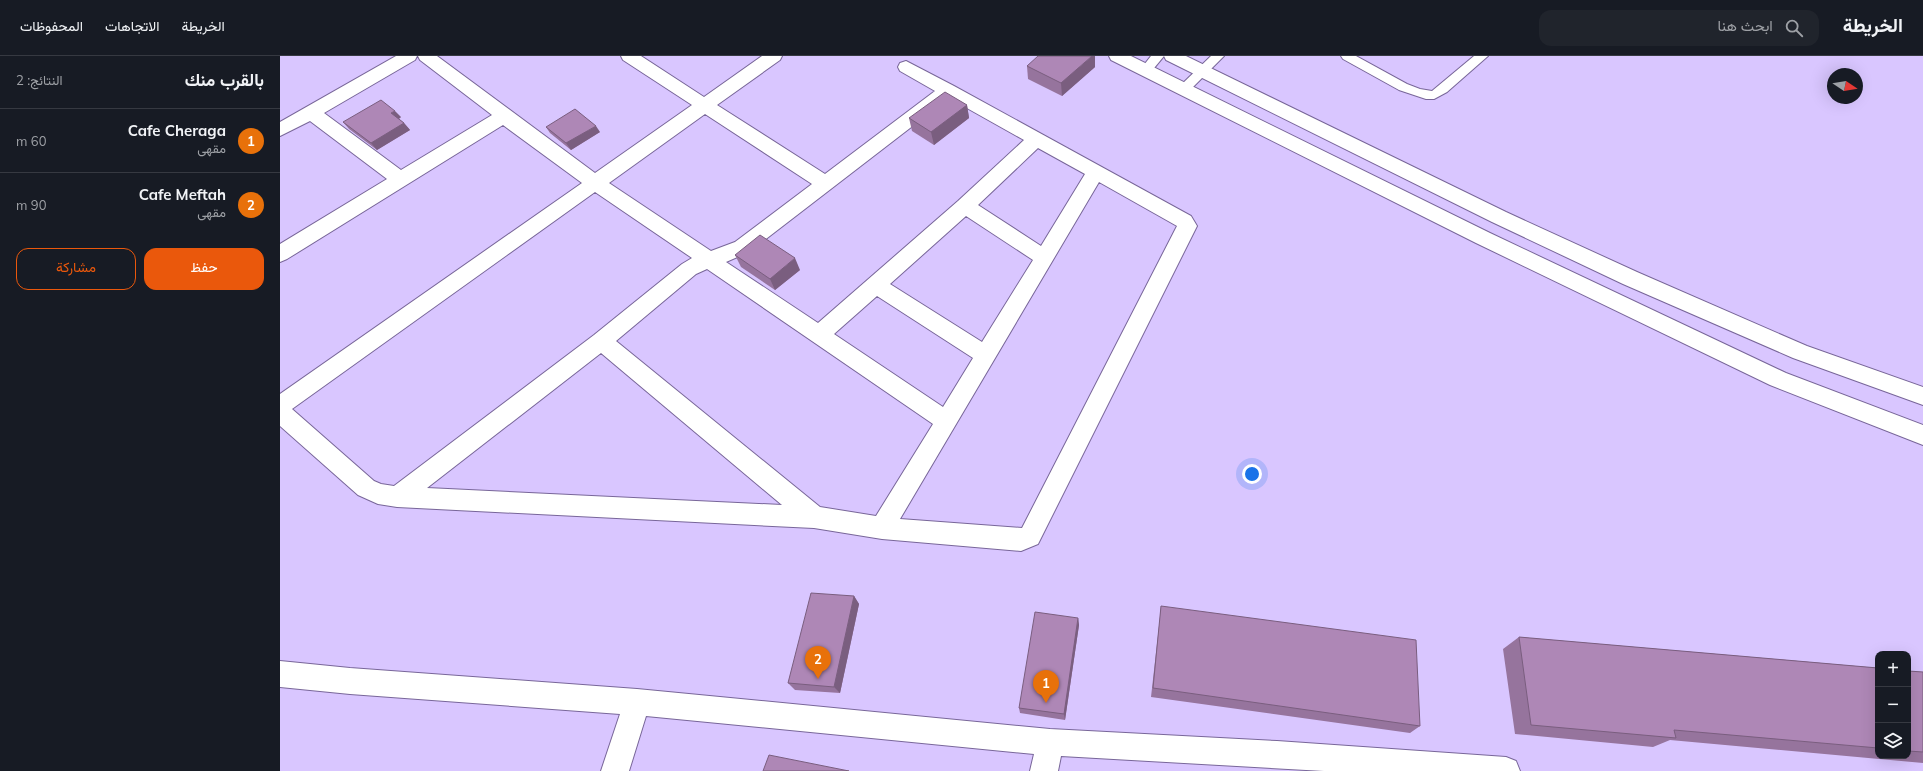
<!DOCTYPE html>
<html lang="ar">
<meta charset="utf-8">
<style>
:root{--surface:#171b24;--page:#20242c;--text:#f1f3f6;--muted:#9ea1a6;--line:#363941;--accent:#ea580c}
body{margin:0;font-family:Mulish,Vazirmatn,sans-serif;background:var(--page);color:var(--text);direction:rtl}
.controls{position:absolute;right:12px;bottom:12px;display:grid;overflow:hidden;border-radius:8px;box-shadow:0 4px 16px #0002}
.controls button{width:36px;height:36px;display:grid;place-items:center;padding:0;border:0;border-bottom:1px solid var(--line);background:var(--surface);color:var(--text);font:20px sans-serif}
.compass{position:absolute;left:1547px;top:12px;width:36px;height:36px;border-radius:50%;background:var(--surface);box-shadow:0 4px 16px #0002;rotate:102deg}
.you{position:absolute;left:972px;top:418px;width:14px;height:14px;margin:-10px;border:3px solid #fff;border-radius:50%;background:#1a73e8;box-shadow:0 0 0 6px #1a73e833}
.badge{display:grid;place-items:center;width:26px;height:26px;border-radius:50%;background:var(--accent);color:#fff;font-size:13px;font-weight:700}
.pin{position:absolute;translate:-50% -33px;filter:drop-shadow(0 1px 2px #0008)}
.pin::after{content:'';position:absolute;top:21px;width:14px;height:12px;background:inherit;clip-path:polygon(0 0,100% 0,50% 100%)}
.list{margin:0;padding:0;list-style:none}
h2{display:flex;justify-content:space-between;align-items:center;height:52px;margin:0;padding:0 16px;font-size:17px}
h2 small{font-size:13px;font-weight:400;color:var(--muted)}
.list li{display:grid;grid-template-columns:26px 1fr auto;gap:12px;align-items:center;box-sizing:border-box;height:64px;padding:0 16px;border-top:1px solid var(--line)}
.list b{display:block;font-size:15px;white-space:nowrap}
.list p{margin:0;font-size:13px;white-space:nowrap;color:var(--muted)}
.list em{font-size:13px;font-style:normal;color:var(--muted)}
.actions{display:flex;gap:8px;padding:12px 16px}
.actions a{flex:1;padding:9px 0;border:1px solid var(--accent);border-radius:12px;text-align:center;font-size:14px;color:var(--accent)}
.actions .main{background:var(--accent);color:#fff}
.icon{flex:none;width:22px;height:22px;fill:none;stroke:currentColor;stroke-width:2;stroke-linecap:round;stroke-linejoin:round}
.map{position:relative;flex:none;width:1643px;height:715px;overflow:hidden;direction:ltr}
header{display:flex;align-items:center;gap:24px;box-sizing:border-box;height:56px;padding:0 20px;background:var(--surface);border-bottom:1px solid var(--line)}
header strong{font-size:19px}
nav{display:flex;gap:22px;margin-inline-start:auto;font-size:14px}
.search{width:280px;height:36px;background:var(--page);display:flex;align-items:center;gap:10px;box-sizing:border-box;padding:0 14px;border-radius:12px;color:var(--muted);font-size:15px}
main{display:flex}
aside{flex:1;background:var(--surface)}
.map>svg:first-child{display:block}
.lines{fill:none;stroke-linecap:round;stroke-linejoin:round}
.service-casing{stroke:#786699;stroke-width:2}
.minor-casing{stroke:#786699;stroke-width:2}
.tertiary-casing{stroke:#786699;stroke-width:2}
.service{fill:#fff;fill-rule:evenodd}
.minor{fill:#fff;fill-rule:evenodd}
.tertiary{fill:#fff;fill-rule:evenodd}
.wall{fill:#96749d}
.shaded-wall{fill:#7a5e7f}
.building{fill:#ae87b6;stroke:#7a5e7f}
</style>
<header>
<strong>الخريطة</strong>
<div class="search"><svg class="icon" aria-label="search" viewBox="0 0 24 24"><circle cx="10" cy="10" r="6"/><path d="M15 15l6 6"/></svg>ابحث هنا</div>
<nav><a>الخريطة</a><a>الاتجاهات</a><a>المحفوظات</a></nav>
</header>
<main>
<div class="map">
<svg width="1643" height="715" viewBox="0 0 1643 715">
<rect width="100%" height="100%" fill="#d9c6ff"/>
<g class="lines">
<g class="service-casing">
<g id="service">
<polygon points="871,0 884,0 870,17 862,17 860,14"/>
<polygon points="931,0 944,0 909,35 901,35 899,32 901,29"/>
<polygon points="1061,0 1076,0 1127,28 1140,33 1152,35 1194,0 1208,0 1167,36 1154,43 1146,43 1119,34 1063,3"/>
</g>
</g>
<g class="minor-casing">
<g id="minor">
<path d="M116,0H137L135,4L44,57L121,114L212,59L140,4L138,0H157L315,117L412,49L343,4L341,0H361L424,41L482,0H502L500,4L437,49L545,118L655,35L620,15L618,11L620,7L626,5L674,30L911,160L917,170L758,488L741,495L602,483L534,472L117,451L98,448L78,439L0,370V338L302,127L223,69L7,203L0,206V188L107,123L30,65L0,80V66ZM669,42L744,84L678,145L538,267L446,206L469,196ZM425,58L532,128L455,186L431,195L329,127ZM758,92L805,118L761,190L698,149ZM819,126L897,170L742,472L620,463ZM315,136L412,202L402,208L314,279L114,430L101,428L94,425L12,353ZM686,160L753,204L702,286L610,228ZM427,213L653,368L596,460L540,451L336,285L416,218ZM597,240L693,302L663,351L554,278ZM321,297L502,449L147,432Z"/>
<polygon points="0,605 70,612 357,633 770,673 997,685 1226,701 1236,705 1240,715 1044,715 781,700 778,715 750,715 754,698 366,660 349,715 321,715 340,658 70,638 0,631"/>
</g>
</g>
<g class="tertiary-casing">
<g id="tertiary">
<polygon points="829,0 851,0 1210,177 1506,317 1643,369 1643,389 1490,329 1196,187 831,4"/>
<polygon points="884,0 906,0 1226,156 1357,216 1527,290 1643,331 1643,349 1513,302 1343,228 1212,166 886,4"/>
</g>
</g>
<use href="#service" class="service"/>
<use href="#minor" class="minor"/>
<use href="#tertiary" class="tertiary"/>
</g>
<g class="wall">
<polygon points="747,10 815,11 782,40 748,23"/>
<polygon points="687,49 689,62 654,89 632,75 629,62"/>
<polygon points="121,61 119,63 124,67 130,74 97,94 69,73 63,66"/>
<polygon points="266,71 320,76 291,94 270,77"/>
<polygon points="455,199 520,214 495,234 461,211"/>
<polygon points="574,540 579,548 560,637 515,634 508,627"/>
<polygon points="881,550 1140,670 1130,677 871,641 880,561"/>
<polygon points="798,562 799,569 785,664 740,657 739,652"/>
<polygon points="1239,581 1598,612 1598,700 1628,700 1628,615 1643,616 1643,707 1390,684 1373,691 1235,678 1223,593"/>
</g>
<g class="shaded-wall">
<polygon points="812,0 815,0 815,11 782,40 781,27"/>
<polygon points="687,49 689,62 654,89 651,76"/>
<polygon points="115,55 121,61 117,64 111,57"/>
<polygon points="124,67 130,74 97,94 91,87"/>
<polygon points="316,70 320,76 291,94 286,87"/>
<polygon points="515,202 520,214 495,234 490,223"/>
<polygon points="574,540 579,548 560,637 554,631"/>
<polygon points="798,562 799,569 785,664 784,658"/>
</g>
<g class="building">
<polygon points="758,0 812,0 781,27 747,10"/>
<polygon points="665,36 687,49 651,76 629,62"/>
<polygon points="101,44 115,55 111,57 124,67 91,87 63,66"/>
<polygon points="295,53 316,70 286,87 266,71"/>
<polygon points="480,179 515,202 490,223 455,199"/>
<polygon points="531,537 574,540 554,631 508,627"/>
<polygon points="881,550 1136,584 1140,670 873,632"/>
<polygon points="755,556 798,562 784,658 739,652"/>
<polygon points="1239,581 1598,612 1598,692 1394,674 1396,682 1251,669"/>
<polygon points="1628,615 1643,616 1643,696 1628,695"/>
<polygon points="489,699 569,715 483,715"/>
</g>
</svg>
<div class="controls">
<button>+</button>
<button>−</button>
<button><svg class="icon" aria-label="layers" viewBox="0 0 24 24"><path d="M12 4l9 5-9 5-9-5zM3 14l9 5 9-5"/></svg></button>
</div>
<svg class="compass" viewBox="-18 -18 36 36"><path d="M0-13l5 13h-10z" fill="#e53935"/><path d="M0 13l5-13h-10z" fill="#9ea1a6"/></svg>
<div class="you"></div>
<div class="pin badge" style="left:766px;top:647px;background:#e8710a">1</div>
<div class="pin badge" style="left:538px;top:623px;background:#e8710a">2</div>
</div>
<aside>
<h2>بالقرب منك<small>النتائج: 2</small></h2>
<ul class="list">
<li><span class="badge" style="background:#e8710a">1</span><div><b>Cafe Cheraga</b><p>مقهى</p></div><em>60 m</em></li>
<li><span class="badge" style="background:#e8710a">2</span><div><b>Cafe Meftah</b><p>مقهى</p></div><em>90 m</em></li>
</ul>
<div class="actions"><a class="main">حفظ</a><a>مشاركة</a></div>
</aside>
</main>
